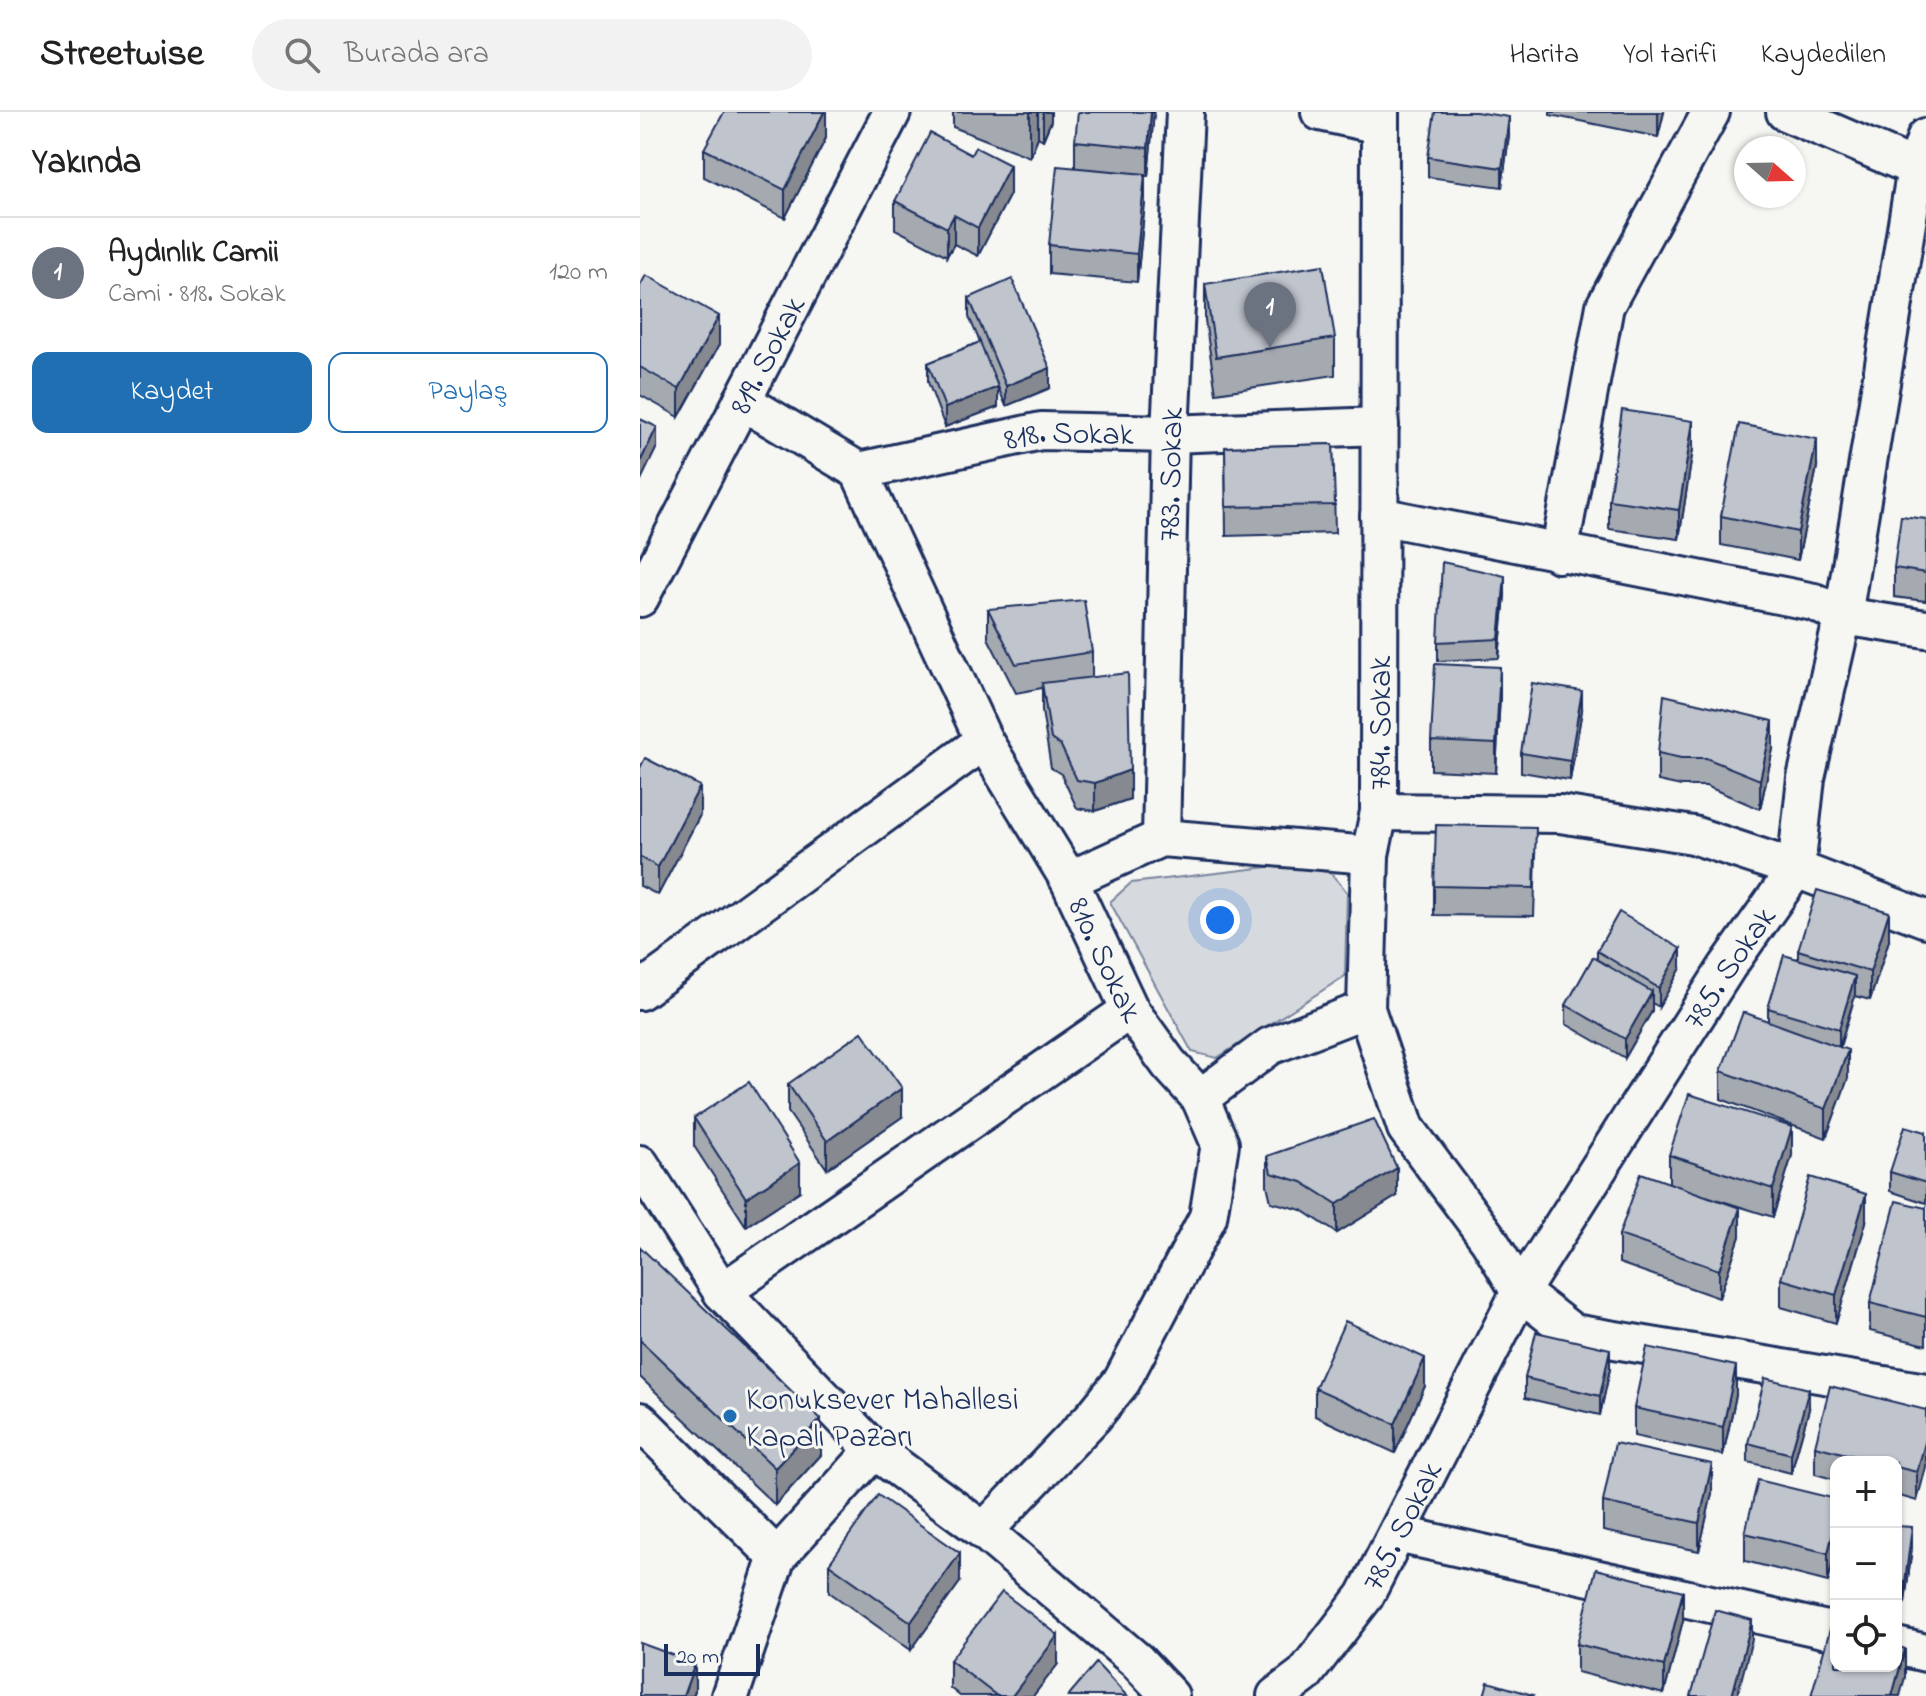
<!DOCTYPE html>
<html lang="tr">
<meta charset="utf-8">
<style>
:root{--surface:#fff;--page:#f2f2f2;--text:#222;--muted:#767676;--line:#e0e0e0;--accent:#1f6fb2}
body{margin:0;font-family:"Indie Flower",sans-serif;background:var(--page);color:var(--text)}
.controls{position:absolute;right:24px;bottom:24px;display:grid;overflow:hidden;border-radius:16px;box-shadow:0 2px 6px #0004}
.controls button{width:72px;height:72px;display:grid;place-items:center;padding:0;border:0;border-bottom:2px solid var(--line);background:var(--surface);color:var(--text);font:40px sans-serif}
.compass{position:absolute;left:1094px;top:24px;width:72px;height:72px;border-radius:50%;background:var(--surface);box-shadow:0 2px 6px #0004;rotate:110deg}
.scale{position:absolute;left:24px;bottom:20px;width:96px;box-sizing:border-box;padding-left:8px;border:4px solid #1b2f5e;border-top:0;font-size:22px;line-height:28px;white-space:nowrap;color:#1b2f5e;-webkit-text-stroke:6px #f6f6f2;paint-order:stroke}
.you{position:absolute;left:580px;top:808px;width:28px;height:28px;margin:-20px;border:6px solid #fff;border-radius:50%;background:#1a73e8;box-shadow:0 0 0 12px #1a73e833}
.badge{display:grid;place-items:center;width:52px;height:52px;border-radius:50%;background:var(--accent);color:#fff;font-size:26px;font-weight:700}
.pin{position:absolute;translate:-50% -66px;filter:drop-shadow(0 2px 4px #0008)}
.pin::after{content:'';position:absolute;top:42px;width:28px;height:24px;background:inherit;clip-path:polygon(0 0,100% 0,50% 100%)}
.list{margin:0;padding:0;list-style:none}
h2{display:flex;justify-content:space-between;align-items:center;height:104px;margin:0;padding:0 32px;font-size:34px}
h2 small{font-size:26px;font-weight:400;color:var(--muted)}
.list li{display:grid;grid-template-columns:52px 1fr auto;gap:24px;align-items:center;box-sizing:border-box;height:112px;padding:0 32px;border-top:2px solid var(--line)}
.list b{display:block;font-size:30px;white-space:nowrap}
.list p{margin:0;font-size:26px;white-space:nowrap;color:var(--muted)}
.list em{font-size:26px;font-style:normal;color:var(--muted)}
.actions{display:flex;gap:16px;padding:24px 32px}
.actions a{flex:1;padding:18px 0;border:2px solid var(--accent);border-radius:16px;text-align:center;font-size:28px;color:var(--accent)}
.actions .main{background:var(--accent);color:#fff}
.icon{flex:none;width:44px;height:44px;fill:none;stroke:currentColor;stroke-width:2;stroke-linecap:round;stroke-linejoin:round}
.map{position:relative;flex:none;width:1286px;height:1584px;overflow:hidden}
header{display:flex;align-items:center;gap:48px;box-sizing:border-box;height:112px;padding:0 40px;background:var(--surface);border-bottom:2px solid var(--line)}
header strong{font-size:38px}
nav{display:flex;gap:44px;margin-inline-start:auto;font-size:28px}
.search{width:560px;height:72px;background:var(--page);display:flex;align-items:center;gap:20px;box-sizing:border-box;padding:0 28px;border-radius:44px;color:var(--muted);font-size:30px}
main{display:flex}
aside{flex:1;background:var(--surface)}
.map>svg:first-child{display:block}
.green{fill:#d6d9dd;stroke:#78849e;stroke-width:2}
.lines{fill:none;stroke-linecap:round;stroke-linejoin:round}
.minor-casing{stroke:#1b2f5e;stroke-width:42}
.minor{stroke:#f6f6f2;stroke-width:36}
.wall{fill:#a5a9b0;stroke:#1b2f5e;stroke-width:2}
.shaded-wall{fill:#868990;stroke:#1b2f5e;stroke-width:2}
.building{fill:#c0c4cd;stroke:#1b2f5e;stroke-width:2}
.poi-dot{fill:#1f6fb2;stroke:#f6f6f2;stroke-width:3}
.labels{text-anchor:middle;stroke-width:6;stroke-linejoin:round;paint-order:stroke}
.street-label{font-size:32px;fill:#1b2f5e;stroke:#f6f6f2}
.poi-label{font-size:32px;fill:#1b2f5e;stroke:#f6f6f2;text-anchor:start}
</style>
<header>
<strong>Streetwise</strong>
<div class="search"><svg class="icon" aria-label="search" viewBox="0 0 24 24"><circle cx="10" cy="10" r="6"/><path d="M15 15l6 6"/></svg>Burada ara</div>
<nav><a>Harita</a><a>Yol tarifi</a><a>Kaydedilen</a></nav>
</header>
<main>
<aside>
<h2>Yakında<small></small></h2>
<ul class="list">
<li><span class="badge" style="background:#6b7280">1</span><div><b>Aydınlık Camii</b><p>Cami · 818. Sokak</p></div><em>120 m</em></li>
</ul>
<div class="actions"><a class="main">Kaydet</a><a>Paylaş</a></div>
</aside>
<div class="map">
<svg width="1286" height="1584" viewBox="0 0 1286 1584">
<rect width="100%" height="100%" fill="#f6f6f2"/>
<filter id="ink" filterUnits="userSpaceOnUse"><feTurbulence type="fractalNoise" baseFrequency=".0125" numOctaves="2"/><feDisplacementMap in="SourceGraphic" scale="16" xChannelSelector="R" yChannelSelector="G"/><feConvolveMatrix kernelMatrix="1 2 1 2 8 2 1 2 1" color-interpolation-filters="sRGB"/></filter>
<g filter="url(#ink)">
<polygon class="green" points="653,752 691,761 707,780 705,864 577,946 552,940 470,790 491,771"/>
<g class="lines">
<g class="minor-casing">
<g id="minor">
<polyline points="680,0 739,13"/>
<polyline points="740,0 739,700 730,743 726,897 766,1016 849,1128 880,1180 933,1221 1286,1280"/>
<polyline points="1145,0 1276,56 1286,58"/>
<path id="s1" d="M102,289L219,359L344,629L429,768L490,898L529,952L560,986L580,1032L568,1105L482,1269L453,1305L344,1419"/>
<path id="s2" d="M219,359L401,319L530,322L740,314"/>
<polyline points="739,404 1174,490 1203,504 1286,517"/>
<polyline points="919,442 965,194 1071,0"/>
<path id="s3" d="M0,486L252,0"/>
<polyline points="739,700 920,702 1053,723 1156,757 1286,807"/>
<path id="s4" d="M521,726L530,322L545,0"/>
<polyline points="429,768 521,726 730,743"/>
<polyline points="0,879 344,629"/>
<polyline points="560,986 630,934 726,897"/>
<polyline points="0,1052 82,1180 234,1338 344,1419 497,1549 530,1584"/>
<polyline points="82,1180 490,898"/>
<polyline points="0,1309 137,1445"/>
<polyline points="757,1422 1196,1520"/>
<polyline points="1256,1534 1286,1541"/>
<polyline points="90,1584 137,1445 234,1338"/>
<path id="s5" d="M636,1584L664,1563L725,1484L880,1180L1087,855L1156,757L1166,666L1203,504L1276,56L1286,25"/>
</g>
</g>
<use href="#minor" class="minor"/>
</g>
<g class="wall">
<polygon points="186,0 186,26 145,106 64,65 64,37"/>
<polygon points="313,0 411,0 411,9 403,28 398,25 390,45 313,15"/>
<polygon points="514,0 508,64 505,64 505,90 497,170 409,162 409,133 435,55 435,29"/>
<polygon points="910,0 1024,0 1018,25 910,3"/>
<polygon points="869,24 862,75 788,65 788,45"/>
<polygon points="331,43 370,82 338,144 314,132 307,144 255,117 255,89"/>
<polygon points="565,172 695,226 695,263 576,281 565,208"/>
<polygon points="0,174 79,233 39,305 0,283"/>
<polygon points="329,186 410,276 366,294 348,251 358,295 305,315 288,270 288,251 340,230 329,205"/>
<polygon points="693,332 695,421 586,424 585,335"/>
<polygon points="1053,337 1039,427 969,417 969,388"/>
<polygon points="1177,355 1158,448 1081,433 1081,404"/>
<polygon points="1286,407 1286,489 1254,485 1254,456"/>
<polygon points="865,483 859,546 798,549 798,530"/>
<polygon points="348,497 452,540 452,565 490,687 455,699 437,696 421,662 411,656 402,599 402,576 376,581 348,526"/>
<polygon points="860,583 856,661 791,658 791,629"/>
<polygon points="942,598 930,668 881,660 881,641"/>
<polygon points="1133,637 1120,697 1066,674 1041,674 1018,669 1018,641"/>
<polygon points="0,656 60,703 18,783 0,774"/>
<polygon points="896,743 894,804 794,803 794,774"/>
<polygon points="1249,828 1230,888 1215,884 1200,935 1208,966 1186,1026 1081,987 1081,959 1128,909 1128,896 1158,847 1158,838"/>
<polygon points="957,839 1041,856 1019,895 1012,891 1012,899 985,946 926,912 926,893 957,848"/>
<polygon points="148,972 262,1005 187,1057 148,1000"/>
<polygon points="54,1006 160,1079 106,1114 54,1034"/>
<polygon points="1286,1020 1286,1091 1250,1079 1250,1060"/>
<polygon points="1029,1043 1152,1043 1133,1105 1069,1085 1100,1124 1079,1186 979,1151 979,1123 1029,1071"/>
<polygon points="627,1044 757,1084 697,1121 662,1098 631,1090 627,1073"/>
<polygon points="1286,1096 1286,1233 1230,1219 1230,1191"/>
<polygon points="1226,1110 1196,1211 1141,1195 1141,1167"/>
<polygon points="0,1135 181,1343 135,1393 0,1265"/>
<polygon points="970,1257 960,1303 885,1286 885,1266"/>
<polygon points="785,1274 755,1341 675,1304 675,1276"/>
<polygon points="1096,1283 1083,1343 994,1324 994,1296"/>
<polygon points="1169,1297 1151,1361 1108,1350 1108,1331"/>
<polygon points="1286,1298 1277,1389 1256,1383 1256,1350 1196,1350 1196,1368 1175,1362 1175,1334"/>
<polygon points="1072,1381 1059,1439 963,1419 963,1390"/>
<polygon points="1196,1387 1196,1437 1188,1470 1105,1449 1105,1421"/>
<polygon points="1256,1414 1272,1435 1265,1490 1256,1489"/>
<polygon points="189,1452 320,1470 271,1538 189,1480"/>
<polygon points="1043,1508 1024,1582 937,1560 937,1532"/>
<polygon points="310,1548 418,1552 393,1584 320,1584 310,1576"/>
</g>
<g class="shaded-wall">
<polygon points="184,0 186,0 186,26 145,106 145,78"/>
<polygon points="390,0 398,0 398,25 390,45"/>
<polygon points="403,0 411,0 411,9 403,28"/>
<polygon points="511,0 514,0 508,64 508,36"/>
<polygon points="1018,0 1024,0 1018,25"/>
<polygon points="869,5 869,24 862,75 862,56"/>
<polygon points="370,53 370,82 338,144 338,116"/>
<polygon points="505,62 505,90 497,170 497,142"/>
<polygon points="314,103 314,132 307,144 307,116"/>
<polygon points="79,204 79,233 39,305 39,277"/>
<polygon points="410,256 410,276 366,294 366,274"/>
<polygon points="358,275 358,295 305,315 305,296"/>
<polygon points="1053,309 1053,337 1039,427 1039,398"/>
<polygon points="17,315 17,335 0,370 0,350"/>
<polygon points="1177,327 1177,355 1158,448 1158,420"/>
<polygon points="865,464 865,483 859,546 859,527"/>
<polygon points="860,555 860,583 856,661 856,632"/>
<polygon points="942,579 942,598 930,668 930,649"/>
<polygon points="1133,609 1133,637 1120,697 1120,668"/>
<polygon points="490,658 490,687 455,699 455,671"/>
<polygon points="60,674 60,703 18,783 18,755"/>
<polygon points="1249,800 1249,828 1230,888 1230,860"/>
<polygon points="1041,837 1041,856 1019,895 1019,876"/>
<polygon points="1215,864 1215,883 1199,936 1199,917"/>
<polygon points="1012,880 1012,899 985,946 985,927"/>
<polygon points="1208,938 1208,966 1186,1026 1186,997"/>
<polygon points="262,976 262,1005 187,1057 187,1029"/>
<polygon points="1152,1015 1152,1043 1133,1105 1133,1077"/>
<polygon points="160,1051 160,1079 106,1114 106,1086"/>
<polygon points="757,1056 757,1084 697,1121 697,1092"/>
<polygon points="1226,1082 1226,1110 1196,1211 1196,1183"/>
<polygon points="1100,1096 1100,1124 1079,1186 1079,1158"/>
<polygon points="970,1237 970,1257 960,1303 960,1284"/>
<polygon points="785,1246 785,1274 755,1341 755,1312"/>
<polygon points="1096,1254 1096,1283 1083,1343 1083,1315"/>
<polygon points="1169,1277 1169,1297 1151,1361 1151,1342"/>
<polygon points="181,1307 181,1343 135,1393 135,1356"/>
<polygon points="1286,1327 1286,1355 1277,1389 1277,1360"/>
<polygon points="1072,1352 1072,1381 1059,1439 1059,1411"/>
<polygon points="1196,1409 1196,1437 1188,1470 1188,1441"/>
<polygon points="1272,1415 1272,1435 1265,1490 1265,1470"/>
<polygon points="320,1441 320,1470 271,1538 271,1510"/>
<polygon points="1043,1479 1043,1508 1024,1582 1024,1554"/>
<polygon points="1112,1508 1112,1527 1097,1584 1092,1584"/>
<polygon points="418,1523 418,1552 393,1584 372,1584"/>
<polygon points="1265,1537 1265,1565 1260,1584 1252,1584"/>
<polygon points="55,1551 55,1579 53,1584 43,1584"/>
</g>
<g class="building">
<polygon points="84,0 184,0 145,78 64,37"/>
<polygon points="438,0 511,0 508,36 435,29"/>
<polygon points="795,0 836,0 869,5 862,56 788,45"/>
<polygon points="290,21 331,43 335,35 370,53 338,116 314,103 307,116 255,89"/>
<polygon points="417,54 505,62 497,142 409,133"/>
<polygon points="683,153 695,226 576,245 565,172"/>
<polygon points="6,163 79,204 39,277 0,255 0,174"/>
<polygon points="372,167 410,256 366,274 329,186"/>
<polygon points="340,230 358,275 305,296 288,251"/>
<polygon points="982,298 1053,309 1039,398 969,388"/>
<polygon points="0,307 17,315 0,350"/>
<polygon points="1099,312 1177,327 1158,420 1081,404"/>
<polygon points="693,332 695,393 586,395 585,335"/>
<polygon points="1261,404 1286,407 1286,461 1254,456"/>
<polygon points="802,450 865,464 859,527 798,530"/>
<polygon points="444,488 452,540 376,552 348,497"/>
<polygon points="795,552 860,555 856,632 791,629"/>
<polygon points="488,561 490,658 455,671 437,668 421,634 411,627 402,571"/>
<polygon points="892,571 942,579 930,649 881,641"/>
<polygon points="1024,583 1133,609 1120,668 1066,646 1041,646 1018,641"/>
<polygon points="5,646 60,674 18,755 0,745 0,656"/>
<polygon points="796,713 896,715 894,776 794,774"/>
<polygon points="1177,778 1249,800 1230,860 1158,838"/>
<polygon points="979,800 1041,837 1019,876 957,839"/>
<polygon points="1144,843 1215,864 1199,917 1128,896"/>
<polygon points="953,845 1012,880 985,927 926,893"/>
<polygon points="1103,900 1208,938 1186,997 1081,959"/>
<polygon points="222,920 262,976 187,1029 148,972"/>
<polygon points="109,970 160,1051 106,1086 54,1006"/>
<polygon points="1049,982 1152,1015 1133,1077 1029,1043"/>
<polygon points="734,1007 757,1056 697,1092 662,1070 631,1061 627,1044"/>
<polygon points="1265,1014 1286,1020 1286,1071 1250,1060"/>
<polygon points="1001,1061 1100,1096 1079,1158 979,1123"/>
<polygon points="1170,1065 1226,1082 1196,1183 1141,1167"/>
<polygon points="1256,1089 1286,1096 1286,1205 1230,1191"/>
<polygon points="0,1135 181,1307 135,1356 0,1228"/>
<polygon points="705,1209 785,1246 755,1312 675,1276"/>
<polygon points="896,1220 970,1237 960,1284 885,1266"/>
<polygon points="1007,1235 1096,1254 1083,1315 994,1296"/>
<polygon points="1125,1266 1169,1277 1151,1342 1108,1331"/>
<polygon points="1190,1274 1286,1298 1286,1327 1277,1360 1256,1355 1256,1350 1238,1350 1175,1334"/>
<polygon points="975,1331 1072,1352 1059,1411 963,1390"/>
<polygon points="1118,1368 1196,1387 1196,1409 1188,1441 1105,1421"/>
<polygon points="238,1383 320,1441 271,1510 189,1452"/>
<polygon points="1256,1414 1272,1415 1265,1470 1256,1469"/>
<polygon points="956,1457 1043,1479 1024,1554 937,1532"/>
<polygon points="362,1480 418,1523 372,1584 357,1584 310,1548"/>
<polygon points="1075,1498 1112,1508 1092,1584 1051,1584"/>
<polygon points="1191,1514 1196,1515 1196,1554 1256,1554 1256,1534 1265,1537 1252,1584 1171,1584"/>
<polygon points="0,1531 55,1551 43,1584 0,1584"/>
<polygon points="456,1551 487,1584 428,1584"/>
<polygon points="848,1570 893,1583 892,1584 844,1584"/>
</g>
</g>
<circle class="poi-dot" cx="90" cy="1304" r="8"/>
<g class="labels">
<g class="street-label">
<text dy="11" stroke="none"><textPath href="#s3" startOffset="274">819. Sokak</textPath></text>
<text dy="11" stroke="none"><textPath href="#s2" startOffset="214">818. Sokak</textPath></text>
<text dy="11" stroke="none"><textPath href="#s4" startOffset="364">783. Sokak</textPath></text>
<text transform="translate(739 611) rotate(-90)" y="11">784. Sokak</text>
<text dy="11" stroke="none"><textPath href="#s1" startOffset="684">810. Sokak</textPath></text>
<text dy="11" stroke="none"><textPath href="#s5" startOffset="862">785. Sokak</textPath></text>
<text dy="11" stroke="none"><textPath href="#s5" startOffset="214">785. Sokak</textPath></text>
</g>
<g class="poi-label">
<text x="106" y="1297">Konuksever Mahallesi<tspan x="106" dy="37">Kapalı Pazarı</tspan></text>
</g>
</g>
</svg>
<div class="controls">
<button>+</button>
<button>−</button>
<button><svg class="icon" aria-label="locate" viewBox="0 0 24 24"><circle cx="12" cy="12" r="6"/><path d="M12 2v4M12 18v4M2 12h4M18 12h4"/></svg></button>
</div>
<svg class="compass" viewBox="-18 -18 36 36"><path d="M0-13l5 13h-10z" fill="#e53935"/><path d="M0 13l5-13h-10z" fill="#767676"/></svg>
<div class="scale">20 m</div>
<div class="you"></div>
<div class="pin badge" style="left:630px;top:236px;background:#6b7280">1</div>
</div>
</main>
